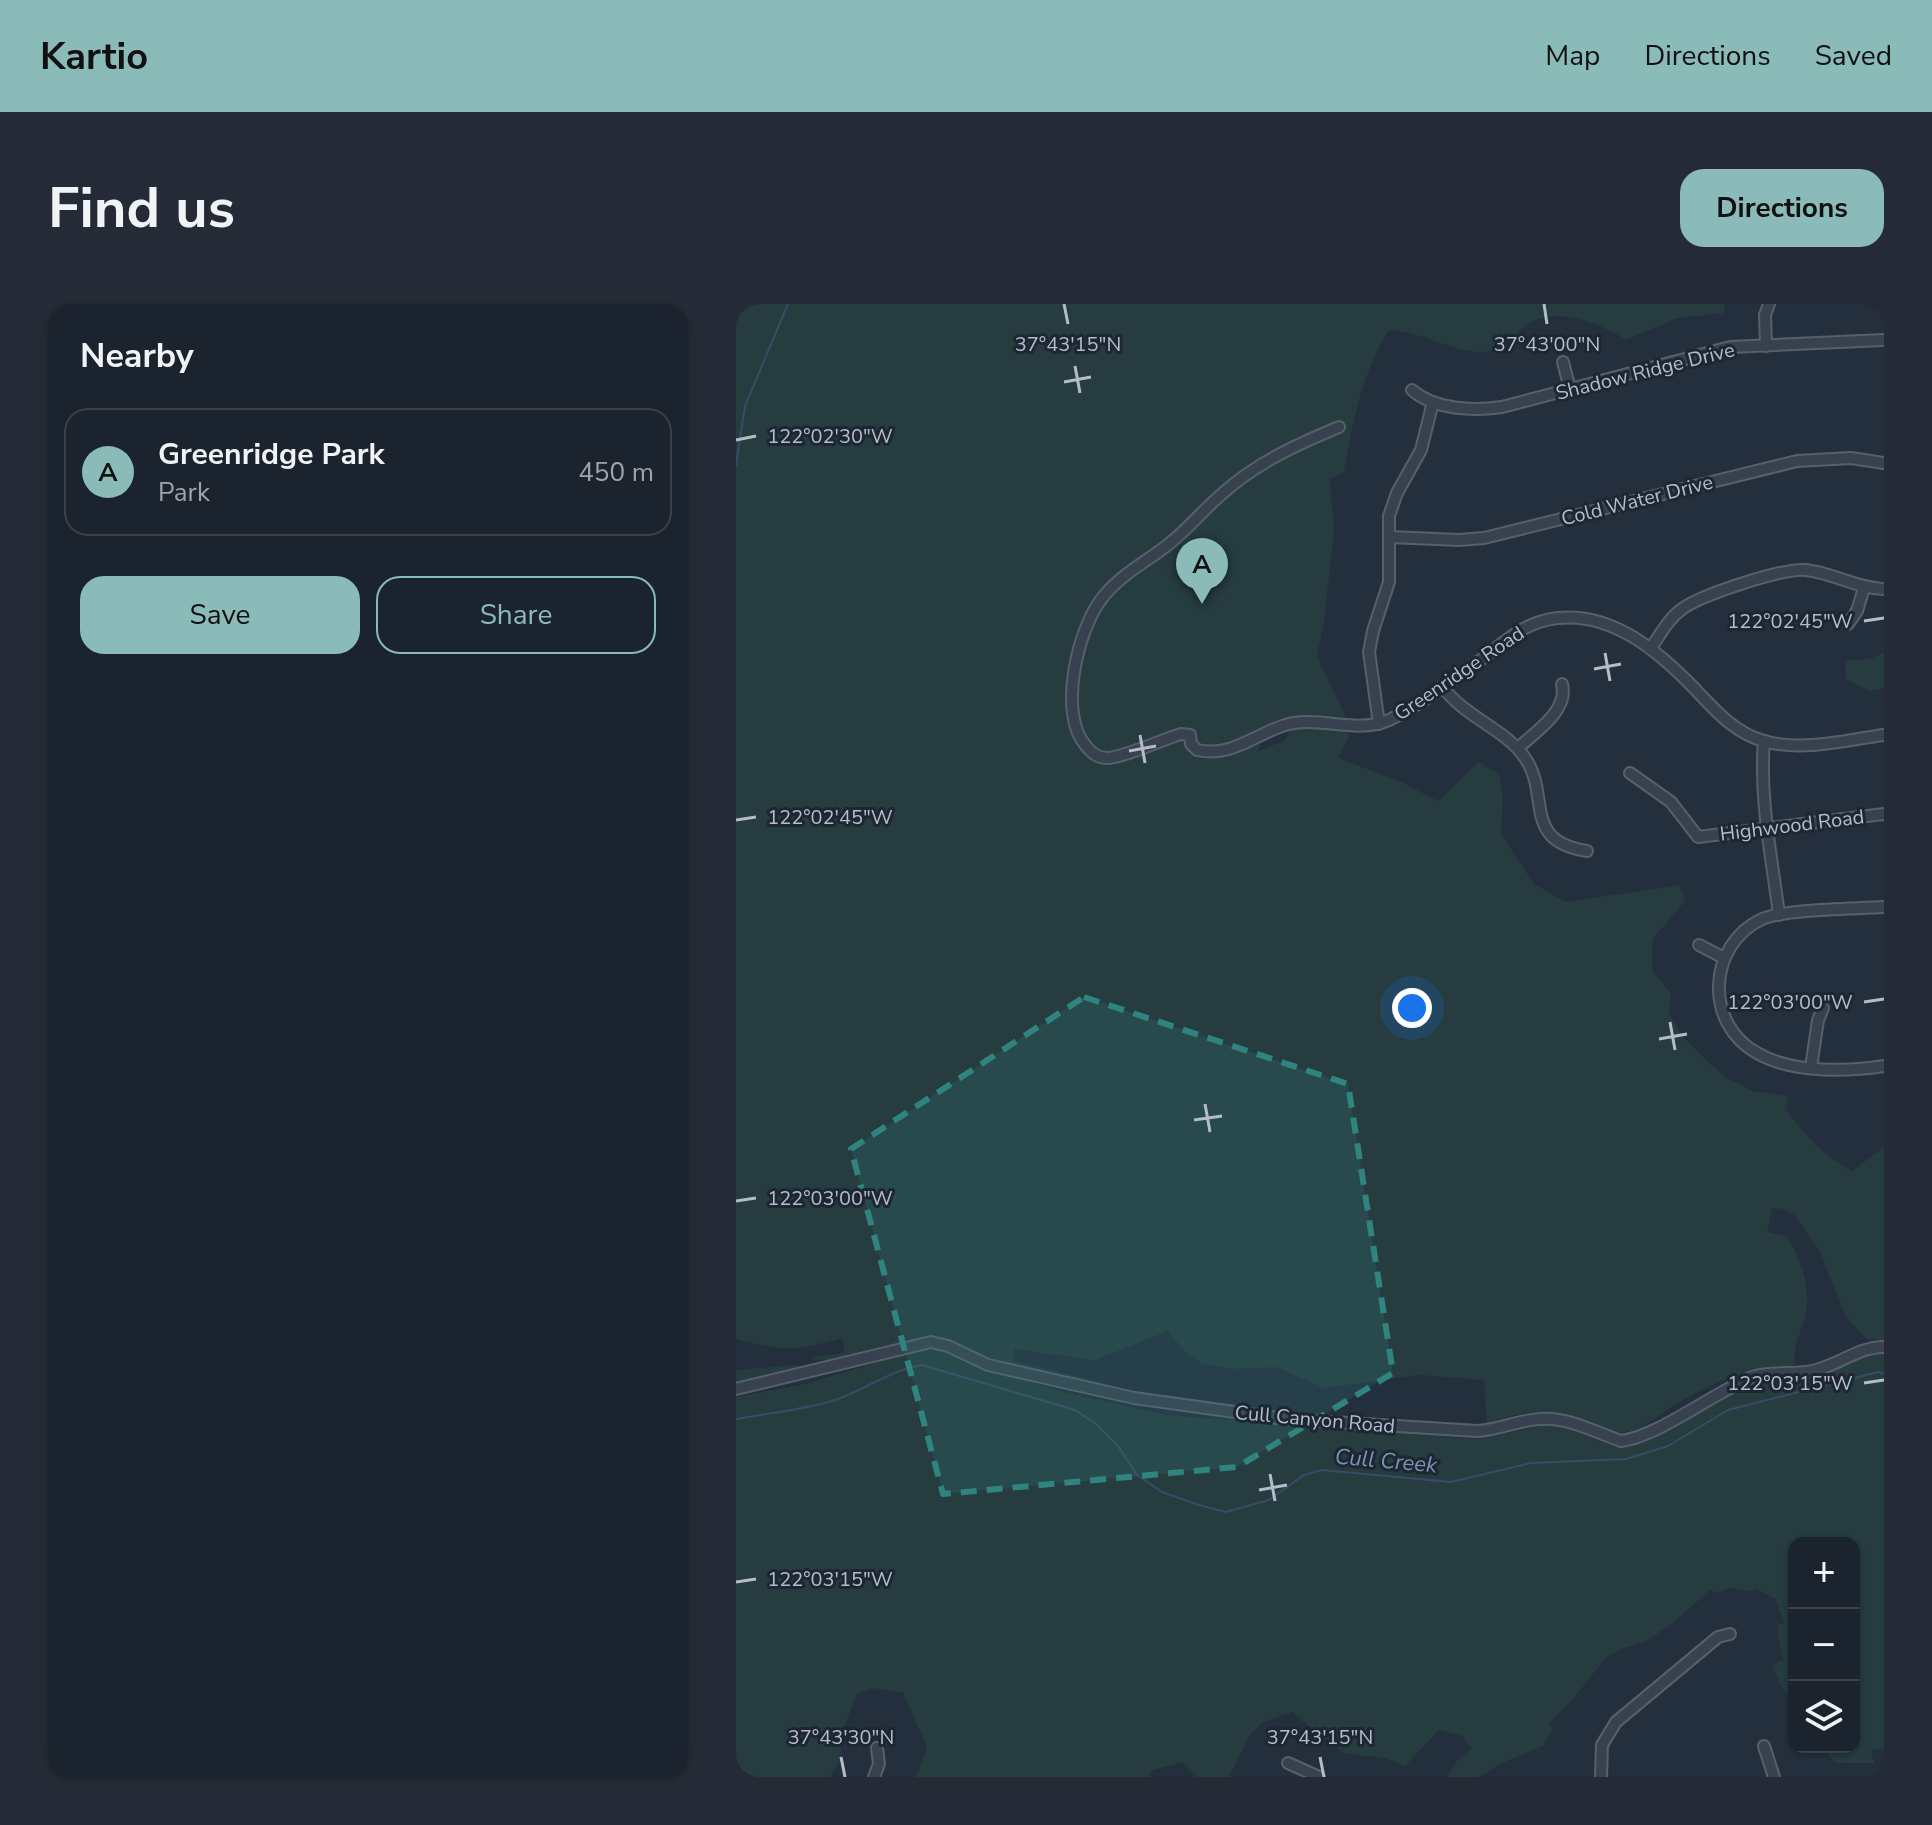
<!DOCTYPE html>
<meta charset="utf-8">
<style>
:root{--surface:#1b232e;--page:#242b36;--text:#f1f3f6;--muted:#a0a4aa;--line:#39404a;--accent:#8bbbb9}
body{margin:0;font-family:"Nunito Sans",sans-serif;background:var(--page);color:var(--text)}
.controls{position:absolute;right:24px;bottom:24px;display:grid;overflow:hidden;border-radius:16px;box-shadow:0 2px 6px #0004}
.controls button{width:72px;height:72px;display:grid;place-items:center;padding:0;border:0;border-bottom:2px solid var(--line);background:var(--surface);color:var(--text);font:40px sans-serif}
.you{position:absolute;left:676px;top:704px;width:28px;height:28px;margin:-20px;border:6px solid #fff;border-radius:50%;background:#1a73e8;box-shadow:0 0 0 12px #1a73e833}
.badge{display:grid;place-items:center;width:52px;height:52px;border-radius:50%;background:var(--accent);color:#111;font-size:26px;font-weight:700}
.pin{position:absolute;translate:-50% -66px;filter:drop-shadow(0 2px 4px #0008)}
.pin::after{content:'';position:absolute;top:42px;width:28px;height:24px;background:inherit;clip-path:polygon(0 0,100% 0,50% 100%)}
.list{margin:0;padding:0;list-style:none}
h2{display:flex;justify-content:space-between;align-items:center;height:104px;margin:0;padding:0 32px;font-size:34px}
h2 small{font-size:26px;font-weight:400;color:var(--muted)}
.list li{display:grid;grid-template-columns:52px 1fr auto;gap:24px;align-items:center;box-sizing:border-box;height:128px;margin:0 16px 16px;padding:0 16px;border:2px solid var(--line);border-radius:24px}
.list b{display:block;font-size:30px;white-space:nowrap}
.list p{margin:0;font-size:26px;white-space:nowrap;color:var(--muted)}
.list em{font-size:26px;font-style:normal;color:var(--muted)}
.actions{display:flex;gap:16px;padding:24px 32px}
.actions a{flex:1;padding:18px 0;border:2px solid var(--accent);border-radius:24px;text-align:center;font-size:28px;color:var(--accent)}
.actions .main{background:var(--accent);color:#111}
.icon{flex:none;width:44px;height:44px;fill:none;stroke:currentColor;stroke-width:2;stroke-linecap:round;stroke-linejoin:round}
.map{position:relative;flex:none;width:1148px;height:1473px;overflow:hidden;border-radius:24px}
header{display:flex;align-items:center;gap:48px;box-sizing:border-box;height:112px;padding:0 40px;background:var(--accent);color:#111}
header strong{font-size:38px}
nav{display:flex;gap:44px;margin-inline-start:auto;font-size:28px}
.intro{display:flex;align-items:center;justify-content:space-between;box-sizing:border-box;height:192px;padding:0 48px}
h1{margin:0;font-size:56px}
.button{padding:20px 36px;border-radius:24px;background:var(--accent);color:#111;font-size:28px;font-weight:700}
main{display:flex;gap:48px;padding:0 48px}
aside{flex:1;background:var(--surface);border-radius:24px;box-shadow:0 2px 6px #0004}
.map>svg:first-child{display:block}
.green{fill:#263c3f}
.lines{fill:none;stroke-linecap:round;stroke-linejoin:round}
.stream{stroke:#394c67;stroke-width:2}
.minor-casing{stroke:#565f6c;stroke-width:14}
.minor{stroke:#38414e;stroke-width:10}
.marked{fill:#308480;fill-opacity:0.2;stroke:#308480;stroke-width:6;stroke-dasharray:16 10;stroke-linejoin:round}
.ticks{fill:none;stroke:#b4bcc9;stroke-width:3}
.labels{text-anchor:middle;stroke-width:6;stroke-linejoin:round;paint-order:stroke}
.street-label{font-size:20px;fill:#b4bcc9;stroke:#1d2633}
.water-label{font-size:22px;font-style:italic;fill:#7c92b1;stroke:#1d2633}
.ticks-label{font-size:20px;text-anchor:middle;fill:#b4bcc9;stroke:#1d2633;stroke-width:6;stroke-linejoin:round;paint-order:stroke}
</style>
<header>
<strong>Kartio</strong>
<nav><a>Map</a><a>Directions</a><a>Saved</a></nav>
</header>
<div class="intro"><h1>Find us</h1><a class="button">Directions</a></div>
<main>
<aside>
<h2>Nearby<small></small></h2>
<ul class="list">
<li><span class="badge">A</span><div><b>Greenridge Park</b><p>Park</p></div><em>450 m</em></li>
</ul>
<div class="actions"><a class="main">Save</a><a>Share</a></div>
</aside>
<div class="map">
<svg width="1148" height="1473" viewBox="0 0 1148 1473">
<rect width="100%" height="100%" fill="#242f3e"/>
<g class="green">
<path d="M0,0H989L988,9L941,14L890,36C865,19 818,1 790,21C776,32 764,50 743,48C712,46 684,27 653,26C625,70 617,118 608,169L595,174L594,179L598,225L588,318L581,352L613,420C595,416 550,412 534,425C528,430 524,441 521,448L549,436L557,421L597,423L614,430L602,454L665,478L702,497L743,458L763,470L767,495L765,530L798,580L830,598L944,581L949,597L916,636V667L935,689L933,710L947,733L970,756L989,773L1017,787L1052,792L1049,804C1068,831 1087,851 1116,867L1148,843V1036L1130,1035L1109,1011L1083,946L1058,911L1048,905L1036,904L1031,928L1051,933C1062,951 1072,975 1071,998C1070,1022 1055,1040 1059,1065C1018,1059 972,1081 937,1102C924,1110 910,1123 895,1127C874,1133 839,1113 817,1109C795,1105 772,1113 751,1119L748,1076L684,1071L588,1084L540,1063L496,1065L466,1059L452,1051L432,1027L359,1056L278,1045V1057L361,1077L383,1086L259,1058L207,1035L166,1039L120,1054L76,1056L77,1053L109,1049L106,1034C57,1048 49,1047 0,1035Z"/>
<polygon points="1148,349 1148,384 1134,387 1110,376 1109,357 1133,355"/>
<polygon points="185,1045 203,1046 237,1061 332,1089 430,1111 743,1135 808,1121 827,1123 876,1142 885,1143 904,1138 988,1091 1021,1076 1069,1076 1116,1055 1148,1049 1148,1444 1135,1446 1138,1459 1100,1459 1086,1443 1118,1443 1118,1239 1058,1239 1058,1399 1047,1386 1036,1362 1047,1355 1041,1322 1048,1319 1040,1295 1018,1284 1016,1288 995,1284 981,1289 974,1286 938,1318 909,1338 882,1346 867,1357 838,1394 813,1420 817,1426 807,1442 766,1459 743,1473 711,1473 721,1457 736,1445 726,1432 703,1426 669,1462 648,1454 607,1449 556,1408 527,1418 513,1432 493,1473 462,1473 447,1458 417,1466 413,1473 180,1473 191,1443 167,1389 136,1384 121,1390 105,1430 105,1455 94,1473 0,1473 0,1093 69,1080"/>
<polygon points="56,1061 75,1063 0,1079 0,1066"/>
</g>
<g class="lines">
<g class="stream">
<polyline points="0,161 9,102 52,0"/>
<path d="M0,1115C32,1109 68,1106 99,1096C129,1086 155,1066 186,1061L339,1106L360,1120L382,1142L401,1171L426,1188L463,1201L490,1208L533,1196L568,1171L586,1166L715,1178L795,1159L890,1155L932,1142L992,1106L1142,1068L1148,1070"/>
</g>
<g class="minor-casing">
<g id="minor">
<polyline points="1030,42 1029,11 1033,0"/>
<polyline points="827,58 834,85"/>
<path d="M676,86C699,106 737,107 766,103L994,43L1148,36"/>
<path d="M603,123C562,140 520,159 487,189C468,205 453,224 434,239C412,257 385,270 367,293C342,323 321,410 350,442C356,449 360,453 370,454C384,455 428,435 445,430L454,431L455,440L461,446C495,453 515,433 546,422C581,410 619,431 653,416C681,403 728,369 754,349C775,332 793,317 822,314C876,308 922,347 957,383C978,405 998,429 1028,437C1065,448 1111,436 1148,431"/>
<polyline points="654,233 723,236 748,234 1061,157 1115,154 1148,159"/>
<polyline points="1112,320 1121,307 1128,284"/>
<path d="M915,344C924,331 932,315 946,305C965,291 1046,264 1070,266C1097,269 1120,284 1148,285"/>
<path d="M706,382C729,414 770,425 789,454C815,491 785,537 851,547"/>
<polyline points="643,420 633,348 637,327 653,278 653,212 661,189 685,146 697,98"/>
<path d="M1028,437C1023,494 1036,554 1043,611"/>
<path d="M782,444C799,428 833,407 826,380"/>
<polyline points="894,469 935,498 962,533 1148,510"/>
<path d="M1148,603C1119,605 1049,605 1026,615C971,641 968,720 1021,749C1055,769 1111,768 1148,762"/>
<polyline points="963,641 988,654"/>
<polyline points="1075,764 1082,716 1087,704"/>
<path d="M0,1085L195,1038L212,1042L252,1061L398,1094L549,1115L741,1127C763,1126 782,1116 804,1115C830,1112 861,1129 885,1137C924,1132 979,1087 1019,1072C1038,1067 1057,1071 1076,1067C1102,1062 1121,1043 1148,1043"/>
<polyline points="1028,1442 1038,1473"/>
<polyline points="552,1459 583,1473"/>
<polyline points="138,1473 143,1460 141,1444"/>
<polyline points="865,1473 866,1441 880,1418 982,1333 994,1330"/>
</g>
</g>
<use href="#minor" class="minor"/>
</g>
<path class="marked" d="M348,693L612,780L657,1069L501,1163L207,1190L115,845Z"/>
<path class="ticks" d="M328,0L332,20M808,0L811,20M339,62L344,89M328,78L355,73M0,136L20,132M1128,317L1148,314M869,349L874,377M858,365L885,360M404,431L409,459M393,447L420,442M0,516L20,513M1128,698L1148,695M934,718L939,746M923,735L951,730M469,800L474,828M458,816L486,812M0,897L20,894M1128,1079L1148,1076M534,1170L539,1197M523,1186L551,1181M0,1278L20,1275M105,1453L109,1473M584,1453L588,1473"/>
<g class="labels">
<g class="street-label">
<text transform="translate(909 67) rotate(-14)" y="7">Shadow Ridge Drive</text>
<text transform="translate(901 196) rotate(-14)" y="7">Cold Water Drive</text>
<text transform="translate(723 369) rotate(-34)" y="7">Greenridge Road</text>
<text transform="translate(1056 521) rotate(-7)" y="7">Highwood Road</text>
<text transform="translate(579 1115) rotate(5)" y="7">Cull Canyon Road</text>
</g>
<g class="water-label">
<text transform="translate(650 1156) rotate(5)" y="8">Cull Creek</text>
</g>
</g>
<g class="ticks-label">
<text x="332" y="47">37°43'15"N</text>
<text x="811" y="47">37°43'00"N</text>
<text x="94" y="139">122°02'30"W</text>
<text x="1054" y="324">122°02'45"W</text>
<text x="94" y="520">122°02'45"W</text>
<text x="1054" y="705">122°03'00"W</text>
<text x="94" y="901">122°03'00"W</text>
<text x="1054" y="1086">122°03'15"W</text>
<text x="94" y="1282">122°03'15"W</text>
<text x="105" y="1440">37°43'30"N</text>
<text x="584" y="1440">37°43'15"N</text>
</g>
</svg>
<div class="controls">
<button>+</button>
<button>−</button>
<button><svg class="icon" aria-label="layers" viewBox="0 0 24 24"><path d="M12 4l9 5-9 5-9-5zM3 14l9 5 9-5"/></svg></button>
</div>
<div class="you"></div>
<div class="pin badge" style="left:466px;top:300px">A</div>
</div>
</main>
